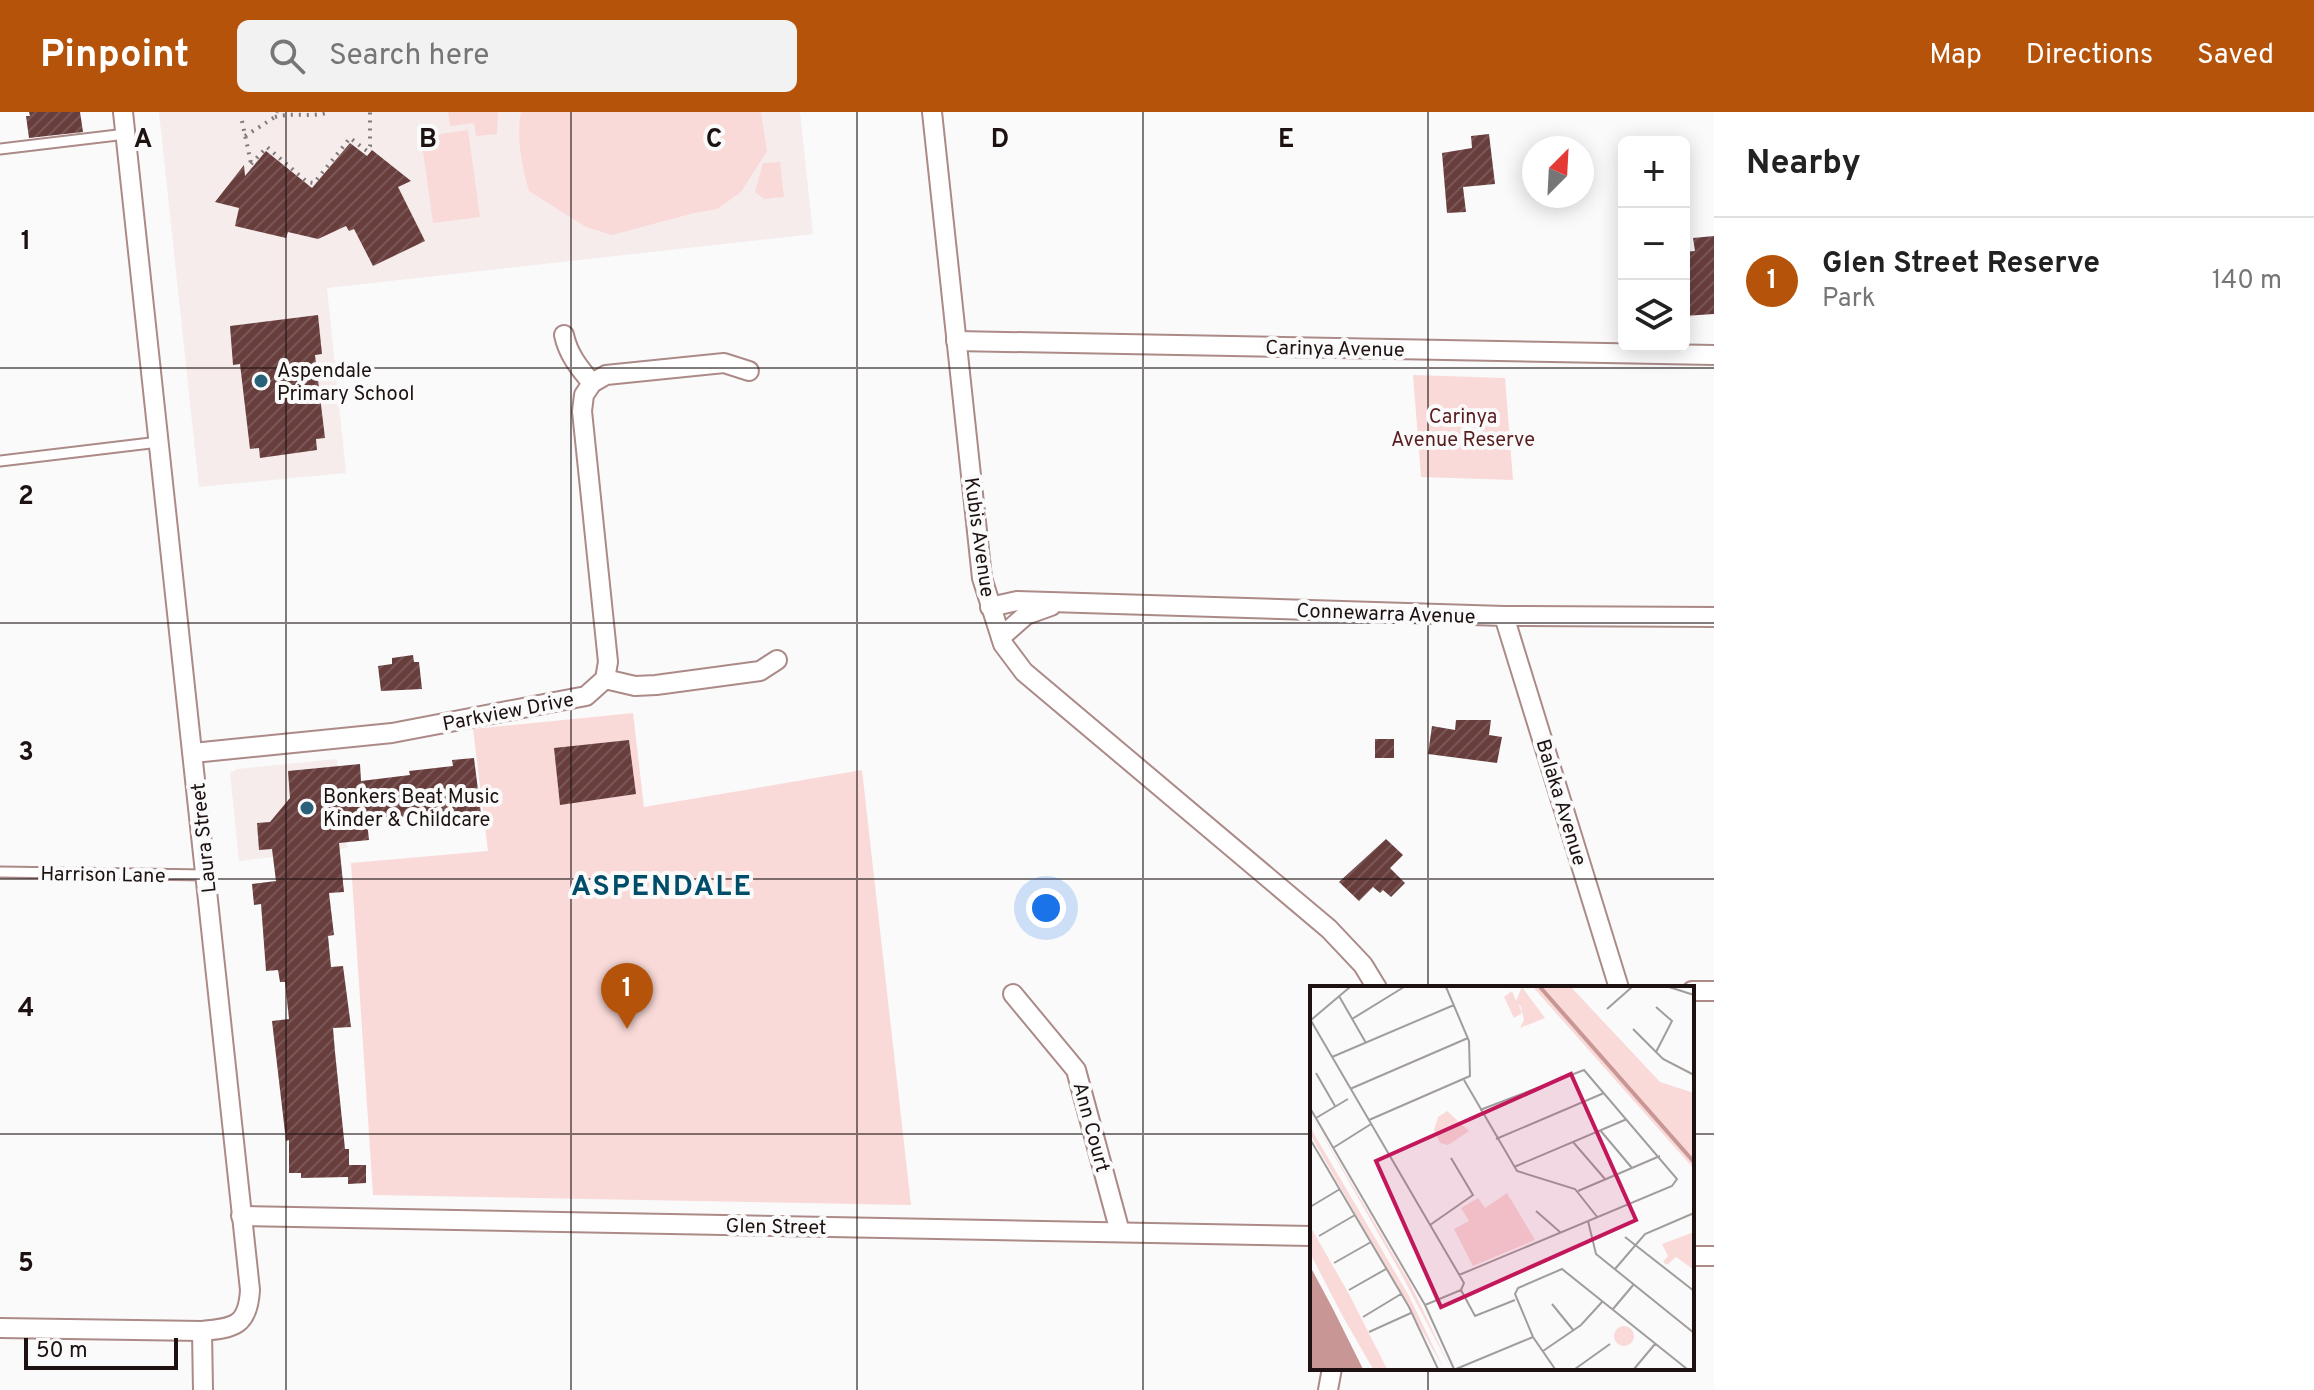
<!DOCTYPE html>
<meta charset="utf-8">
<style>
:root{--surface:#fff;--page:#f2f2f2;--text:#222;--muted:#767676;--line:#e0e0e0;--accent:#b45309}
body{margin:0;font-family:Overpass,sans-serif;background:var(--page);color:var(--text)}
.controls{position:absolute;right:24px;top:24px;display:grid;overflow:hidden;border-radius:12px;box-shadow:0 4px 20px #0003}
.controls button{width:72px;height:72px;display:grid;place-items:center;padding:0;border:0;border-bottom:2px solid var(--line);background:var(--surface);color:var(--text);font:40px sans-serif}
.compass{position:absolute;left:1522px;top:24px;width:72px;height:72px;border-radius:50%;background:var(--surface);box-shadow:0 4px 20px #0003;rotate:24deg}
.scale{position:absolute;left:24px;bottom:20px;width:154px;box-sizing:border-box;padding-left:8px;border:4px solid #1d1111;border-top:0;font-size:22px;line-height:28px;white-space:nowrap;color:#1d1111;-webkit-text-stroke:6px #fafafa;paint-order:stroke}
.you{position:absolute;left:1046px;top:796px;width:28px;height:28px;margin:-20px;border:6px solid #fff;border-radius:50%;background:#1a73e8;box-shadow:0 0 0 12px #1a73e833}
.badge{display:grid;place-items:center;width:52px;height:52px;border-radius:50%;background:var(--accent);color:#fff;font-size:26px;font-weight:700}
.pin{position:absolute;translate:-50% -66px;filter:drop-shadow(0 2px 4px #0008)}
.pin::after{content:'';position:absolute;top:42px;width:28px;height:24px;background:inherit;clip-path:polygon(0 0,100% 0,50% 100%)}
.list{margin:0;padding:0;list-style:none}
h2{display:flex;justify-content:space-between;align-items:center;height:104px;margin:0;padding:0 32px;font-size:34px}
h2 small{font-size:26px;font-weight:400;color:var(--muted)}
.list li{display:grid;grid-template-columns:52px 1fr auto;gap:24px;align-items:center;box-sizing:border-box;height:128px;padding:0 32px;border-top:2px solid var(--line)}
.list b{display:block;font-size:30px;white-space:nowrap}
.list p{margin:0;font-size:26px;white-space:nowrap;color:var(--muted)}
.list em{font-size:26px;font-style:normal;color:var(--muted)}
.icon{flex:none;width:44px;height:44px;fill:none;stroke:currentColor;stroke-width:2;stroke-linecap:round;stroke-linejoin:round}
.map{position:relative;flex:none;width:1714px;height:1278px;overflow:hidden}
header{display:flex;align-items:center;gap:48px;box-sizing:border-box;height:112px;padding:0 40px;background:var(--accent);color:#fff}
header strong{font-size:38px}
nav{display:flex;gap:44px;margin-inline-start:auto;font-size:28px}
.search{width:560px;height:72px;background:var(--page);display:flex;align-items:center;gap:20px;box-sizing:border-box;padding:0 28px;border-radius:12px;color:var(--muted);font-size:30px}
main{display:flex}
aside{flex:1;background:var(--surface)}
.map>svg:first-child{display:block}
.built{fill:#f6ecec}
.park{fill:#f9dad9}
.building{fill:url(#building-hatch)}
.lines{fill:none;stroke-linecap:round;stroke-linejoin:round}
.lane-casing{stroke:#ab8a88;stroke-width:13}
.street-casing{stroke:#ab8a88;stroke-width:22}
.path{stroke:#817a7a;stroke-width:4;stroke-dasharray:2 6;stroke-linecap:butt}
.lane{stroke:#fff;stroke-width:9}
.street{stroke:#fff;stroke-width:18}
.grid{fill:none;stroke:#1d1111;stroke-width:2;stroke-opacity:0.55}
.poi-dot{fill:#29617b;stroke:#fafafa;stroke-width:3}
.labels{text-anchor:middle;stroke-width:8;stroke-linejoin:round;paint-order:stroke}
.street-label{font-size:20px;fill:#1d1111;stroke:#fafafa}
.poi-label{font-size:20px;fill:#1d1111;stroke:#fafafa;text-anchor:start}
.park-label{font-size:20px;fill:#591d1f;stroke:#fafafa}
.district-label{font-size:28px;font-weight:bold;letter-spacing:2px;fill:#004d69;stroke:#fafafa}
.inset-river{fill:none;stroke:#c89795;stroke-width:4}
.inset-road{fill:none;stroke:#a29d9d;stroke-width:2}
.view{fill:#c2185b;fill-opacity:0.15;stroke:#c2185b;stroke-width:4}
.inset-edge{fill:none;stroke:#1d1111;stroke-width:4}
.grid-label{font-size:26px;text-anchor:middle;font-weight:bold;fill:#1d1111;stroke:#fafafa;stroke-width:8;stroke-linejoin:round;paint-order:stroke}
</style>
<header>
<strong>Pinpoint</strong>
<div class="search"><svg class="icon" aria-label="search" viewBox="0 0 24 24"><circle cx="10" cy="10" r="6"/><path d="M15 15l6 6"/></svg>Search here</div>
<nav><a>Map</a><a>Directions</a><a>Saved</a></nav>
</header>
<main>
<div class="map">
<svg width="1714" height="1278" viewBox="0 0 1714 1278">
<defs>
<pattern id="building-hatch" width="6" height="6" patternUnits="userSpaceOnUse" patternTransform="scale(2)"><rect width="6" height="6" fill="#683e3d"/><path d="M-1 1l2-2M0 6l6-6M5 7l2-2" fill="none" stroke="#795656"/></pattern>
</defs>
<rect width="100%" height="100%" fill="#fafafa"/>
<g class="built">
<polygon points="159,0 800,0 813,122 327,176 346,361 199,375"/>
<polygon points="337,647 347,736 239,749 230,661 237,657"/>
</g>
<g class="park">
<polygon points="448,0 498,0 497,22 476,24 474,11 450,14"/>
<path d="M521,0H761L767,39L741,80L717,97L694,101L612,123L586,115L529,79C522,54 516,26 521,0Z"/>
<polygon points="468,18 480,105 433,111 421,25"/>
<polygon points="780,50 784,85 764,87 755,80 763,51"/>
<polygon points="1413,263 1505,266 1513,368 1421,365"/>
<polygon points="633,601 644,695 862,658 911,1093 373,1083 351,751 488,739 473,617"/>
</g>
<g class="building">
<polygon points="29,0 80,0 83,20 29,26 26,4 30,4"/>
<polygon points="1489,22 1495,72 1463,75 1466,100 1447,101 1442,41 1472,36 1471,24"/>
<polygon points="350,31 367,44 372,38 411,69 398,75 425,129 373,154 354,117 349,119 346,114 318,127 288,120 286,126 235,114 239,96 215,90 244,53 245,64 266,39 312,76"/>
<polygon points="1714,124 1714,202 1684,204 1684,140 1695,139 1693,126"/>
<polygon points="318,203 322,242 315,243 325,326 316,327 317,338 260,346 259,336 250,337 240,252 233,253 230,214"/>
<polygon points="413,543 414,550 419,550 422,577 381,579 378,554 392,552 392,546"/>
<polygon points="1456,608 1491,608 1489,623 1502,625 1497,651 1428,642 1432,614 1455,618"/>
<rect x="1375" y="627" width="19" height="19"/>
<polygon points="629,628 636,682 560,693 554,636"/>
<polygon points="474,646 482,710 448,714 446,700 385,707 367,710 369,728 339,731 344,780 329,781 334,823 328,824 331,855 343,854 351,915 333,916 335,940 345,1037 349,1037 349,1053 366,1053 366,1071 348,1072 348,1065 301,1066 301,1061 289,1061 289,1028 286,1029 272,909 289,907 285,870 280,870 278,858 266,859 261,792 254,793 252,772 276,769 272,737 259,738 257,711 270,710 290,686 288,659 360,652 361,669 410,663 409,659 453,654 452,648"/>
<polygon points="1386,727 1403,743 1390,756 1405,771 1391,785 1383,778 1380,781 1373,775 1359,789 1339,770"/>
</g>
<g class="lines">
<g class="lane-casing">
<g id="lane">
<polyline points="0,37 126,22"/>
<polyline points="0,349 159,330"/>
<polyline points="0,760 207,763"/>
</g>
</g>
<g class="street-casing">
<g id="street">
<polyline points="932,0 982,466 1003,532 1024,560 1329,817 1363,853 1377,876"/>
<polyline points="956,229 1714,243"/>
<polyline points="592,271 606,263 724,251 749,259"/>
<polyline points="990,495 1017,489 1504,504 1714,505"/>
<polyline points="1504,504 1619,876"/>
<polyline points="1001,525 1026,503 1051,494"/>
<polyline points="605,567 635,574 656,573 760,559 777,548"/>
<path d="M193,641L392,621L586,584L605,567L608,550L582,299L584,283L592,271C579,256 568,242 564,223"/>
<polyline points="1692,879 1714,879"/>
<polyline points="1013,882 1076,958 1120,1120"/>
<polyline points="241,1104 1312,1124"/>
<polyline points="1692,1144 1714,1144"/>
<path d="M0,1216L202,1219C234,1216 248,1214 250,1178L123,0"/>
<polyline points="202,1219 203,1278"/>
<polyline points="1328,1278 1332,1256"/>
</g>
</g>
<g class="path">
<path d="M275,5C293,0 311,6 330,0"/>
<polyline points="242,9 252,56"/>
<polyline points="245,24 275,5 277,0"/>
<polyline points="251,52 267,35 307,70 314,71 350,26 367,39 370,34 370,0"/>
</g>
<use href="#lane" class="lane"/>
<use href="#street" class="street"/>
</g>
<path class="grid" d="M286,0V1278M571,0V1278M857,0V1278M1143,0V1278M1428,0V876M0,256H1714M0,511H1714M0,767H1714M0,1022H1312M1692,1022H1714M1428,1256V1278"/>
<g class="poi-dot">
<circle cx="261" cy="269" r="8"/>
<circle cx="307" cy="696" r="8"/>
</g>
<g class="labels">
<g class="street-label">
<text transform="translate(1335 236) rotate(1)" y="7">Carinya Avenue</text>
<text transform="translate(980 425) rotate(82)" y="7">Kubis Avenue</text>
<text transform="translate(1386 501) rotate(2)" y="7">Connewarra Avenue</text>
<text transform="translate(508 599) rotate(-11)" y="7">Parkview Drive</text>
<text transform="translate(1562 690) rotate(73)" y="7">Balaka Avenue</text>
<text transform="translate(203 726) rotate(-96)" y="7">Laura Street</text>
<text transform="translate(103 762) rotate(1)" y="7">Harrison Lane</text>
<text transform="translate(1092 1015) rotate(75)" y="7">Ann Court</text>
<text transform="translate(776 1114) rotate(1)" y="7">Glen Street</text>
</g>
<g class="poi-label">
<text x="277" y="265">Aspendale<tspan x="277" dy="23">Primary School</tspan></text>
<text x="323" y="691">Bonkers Beat Music<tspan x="323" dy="23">Kinder &amp; Childcare</tspan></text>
</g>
<g class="park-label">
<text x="1463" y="311">Carinya<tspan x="1463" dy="23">Avenue Reserve</tspan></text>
</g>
<g class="district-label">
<text x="662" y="783">ASPENDALE</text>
</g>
</g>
<g transform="translate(1310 874)">
<rect width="384" height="384" fill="#fafafa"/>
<path d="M212,1L235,32L210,42L214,34L211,21L208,17L212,27L204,32L194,11L202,5L206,15ZM0,127L100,297L141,383L89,284ZM0,141L99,310L134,383L0,148ZM0,240L39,308L77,383H63L32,329L0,267Z" fill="#f9dad9"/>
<path d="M223,1H261L350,96L384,107V183ZM137,125L159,145L138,159L130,157L124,144L128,131ZM197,207L225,254L163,280L144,243L159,235L151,222L168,212L175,222ZM384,246V284L366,271L357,279L353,276L358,270L352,258ZM304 350a10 10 0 1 1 20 0a10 10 0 1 1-20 0Z" fill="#f9dad9"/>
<path d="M0,280L23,323L53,383H0Z" fill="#c89795"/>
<path class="inset-river" d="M230,1L384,176"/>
<path class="inset-road" d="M359,1L384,9M29,10L56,57M346,21L362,35L346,66M297,23L322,1M0,33L154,297L151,304L115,319M42,33L94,1M1,34L40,1M323,43L353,73L384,89M22,71L144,19M6,87L25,120M154,94L207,185L265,203L288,232M40,103L158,52M0,122L115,319L144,383M6,132L38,113M59,134L160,90L159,55L136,1M290,144L322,182M0,153L99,321L128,383M186,153L294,107M263,156L295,193M23,162L61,138M204,181L317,133M268,205L350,170M0,221L30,203M226,225L250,246M278,235L286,268L384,347M120,239L163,209L141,172M9,250L45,229M315,251L384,305M24,277L61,256M305,283L335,248L384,227M149,289L362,200L367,193L274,84L170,124M39,304L76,283M151,304L165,330L205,314M242,318L264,345M303,323L324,298M53,331L91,308M59,346L101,327M233,365L271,339L292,316M146,383L223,351M245,383L223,351L205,308L208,302L252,283L377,383M265,383L300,358M324,383L345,358"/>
<path class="view" d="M261,88L326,234L131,321L66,175Z"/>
<rect width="384" height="384" class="inset-edge"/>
</g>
<g class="grid-label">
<text x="143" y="35">A</text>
<text x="428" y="35">B</text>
<text x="714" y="35">C</text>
<text x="1000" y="35">D</text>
<text x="1286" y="35">E</text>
<text x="26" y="137">1</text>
<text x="26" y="392">2</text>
<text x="26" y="648">3</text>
<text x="26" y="904">4</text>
<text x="26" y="1159">5</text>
</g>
</svg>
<div class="controls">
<button>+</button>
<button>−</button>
<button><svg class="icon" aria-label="layers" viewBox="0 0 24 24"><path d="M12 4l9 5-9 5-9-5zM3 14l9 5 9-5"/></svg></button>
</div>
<svg class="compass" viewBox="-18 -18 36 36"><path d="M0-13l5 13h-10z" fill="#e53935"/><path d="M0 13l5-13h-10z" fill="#767676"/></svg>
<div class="scale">50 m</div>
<div class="you"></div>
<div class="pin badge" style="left:627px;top:917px">1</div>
</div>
<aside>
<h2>Nearby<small></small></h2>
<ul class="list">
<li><span class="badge">1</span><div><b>Glen Street Reserve</b><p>Park</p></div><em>140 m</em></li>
</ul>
</aside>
</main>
